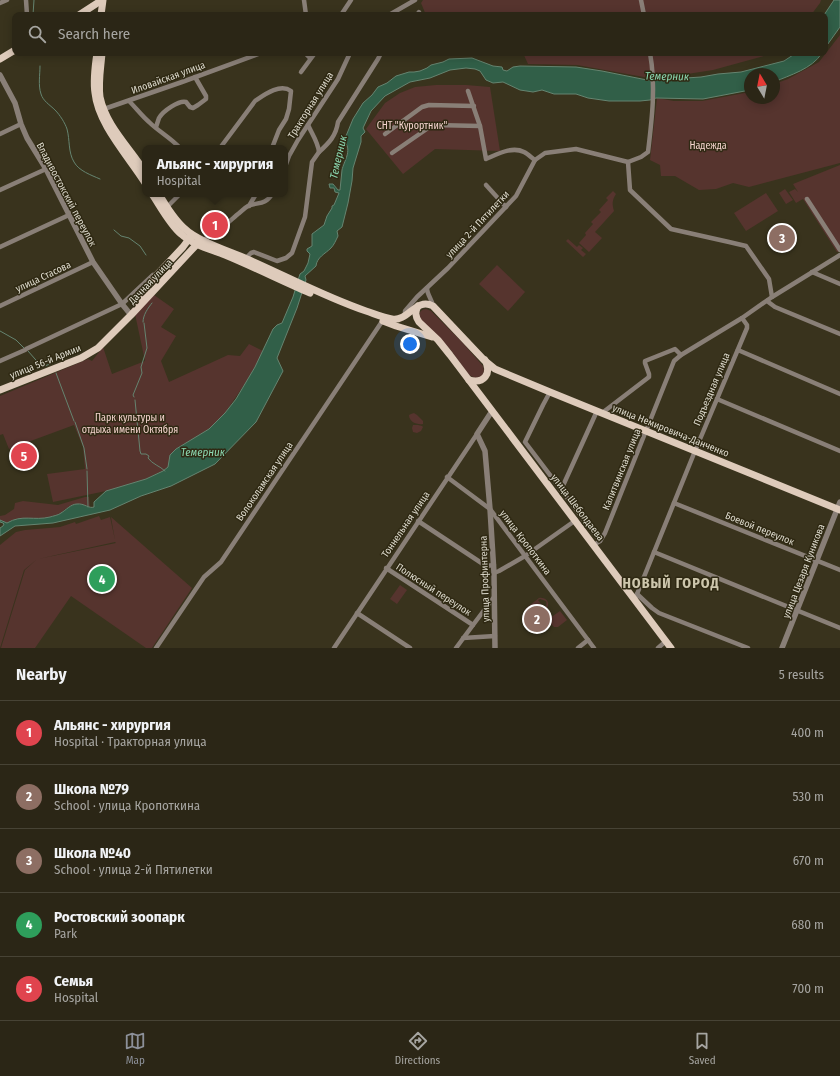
<!DOCTYPE html>
<meta charset="utf-8">
<style>
:root{--surface:#2b2616;--page:#332e1f;--text:#f1f3f6;--muted:#a6a5a1;--line:#474335;--accent:#8c9099}
body{margin:0;font-family:"Fira Sans Condensed",sans-serif;background:var(--page);color:var(--text)}
.compass{position:absolute;left:744px;top:68px;width:36px;height:36px;border-radius:50%;background:var(--surface);box-shadow:0 2px 10px #0003;rotate:350deg}
.you{position:absolute;left:410px;top:344px;width:14px;height:14px;margin:-10px;border:3px solid #fff;border-radius:50%;background:#1a73e8;box-shadow:0 0 0 6px #1a73e833}
.badge{display:grid;place-items:center;width:26px;height:26px;border-radius:50%;background:var(--accent);color:#fff;font-size:13px;font-weight:700}
.pin{position:absolute;translate:-50% -50%;border:2px solid #fff;box-shadow:0 1px 4px #0006}
.popup{position:absolute;left:142px;top:145px;width:146px;height:52px;box-sizing:border-box;display:grid;place-content:center;border-radius:8px;background:var(--surface);filter:drop-shadow(0 1px 3px #0005);font-size:13px;white-space:nowrap;color:var(--muted)}
.popup b{font-size:15px;color:var(--text)}
.popup::after{content:'';position:absolute;left:50%;top:100%;margin-left:-8px;border:8px solid transparent;border-top-color:var(--surface)}
.list{margin:0;padding:0;list-style:none}
h2{display:flex;justify-content:space-between;align-items:center;height:52px;margin:0;padding:0 16px;font-size:17px}
h2 small{font-size:13px;font-weight:400;color:var(--muted)}
.list li{display:grid;grid-template-columns:26px 1fr auto;gap:12px;align-items:center;box-sizing:border-box;height:64px;padding:0 16px;border-top:1px solid var(--line)}
.list b{display:block;font-size:15px;white-space:nowrap}
.list p{margin:0;font-size:13px;white-space:nowrap;color:var(--muted)}
.list em{font-size:13px;font-style:normal;color:var(--muted)}
.icon{flex:none;width:22px;height:22px;fill:none;stroke:currentColor;stroke-width:2;stroke-linecap:round;stroke-linejoin:round}
.map{position:relative;flex:none;width:840px;height:648px;overflow:hidden}
.search{position:absolute;background:var(--surface);box-shadow:0 2px 10px #0003;left:12px;right:12px;top:12px;height:44px;display:flex;align-items:center;gap:10px;box-sizing:border-box;padding:0 14px;border-radius:8px;color:var(--muted);font-size:15px}
.sheet{height:372px;background:var(--surface)}
nav{display:flex;justify-content:space-around;align-items:center;box-sizing:border-box;height:56px;border-top:1px solid var(--line);background:var(--surface);font-size:11px;color:var(--muted)}
nav a{display:grid;justify-items:center;gap:2px}
nav .on{color:var(--accent)}
.map>svg:first-child{display:block}
.green{fill:#56342e;fill-rule:evenodd}
.water{fill:#315f48;stroke:#658470}
.lines{fill:none;stroke-linecap:round;stroke-linejoin:round}
.stream{stroke:#658470;stroke-width:1}
.minor{stroke:#897f77;stroke-width:4.5}
.tertiary{stroke:#897f77;stroke-width:5.5}
.primary{stroke:#decbbb;stroke-width:7}
.labels{text-anchor:middle;stroke-width:3;stroke-linejoin:round;paint-order:stroke}
.street-label{font-size:10px;fill:#dedbce;stroke:#2f2913}
.park-label{font-size:10px;fill:#f5d4ce;stroke:#2f2913}
.water-label{font-size:11px;font-style:italic;fill:#8bd7b0;stroke:#2f2913}
.district-label{font-size:14px;font-weight:bold;letter-spacing:1px;fill:#cdc6ac;stroke:#2f2913}
</style>
<div class="map">
<svg width="840" height="648" viewBox="0 0 840 648">
<rect width="100%" height="100%" fill="#39331d"/>
<g class="green">
<polygon points="423,0 821,0 820,3 811,15 426,15 421,3"/>
<polygon points="840,35 840,163 749,187 733,183 716,189 699,190 675,176 661,176 660,165 650,160 657,98 674,101 702,101 750,92 750,98 774,98 774,84 788,79 819,62"/>
<polygon points="523,53 775,53 713,70 655,79 577,65 528,64"/>
<polygon points="436,85 466,85 490,87 500,151 435,149 403,174 366,129 385,103 400,93 415,87"/>
<polygon points="840,165 840,251 837,252 803,199 796,203 789,192 795,189 798,192 793,184"/>
<polygon points="785,189 793,200 786,204 779,193"/>
<path d="M613,191L616,194C612,200 612,204 614,211L595,232L602,238L589,252L579,243L586,235L585,233L593,224L591,222L601,212L599,210L608,200L606,198Z"/>
<polygon points="766,193 778,211 746,231 734,213"/>
<polygon points="210,194 224,194 215,204 208,197"/>
<polygon points="568,239 577,247 579,245 583,248 581,250 586,254 583,257 566,241"/>
<polygon points="497,265 525,292 508,311 479,284"/>
<polygon points="154,295 174,309 161,327 176,336 161,361 169,382 228,355 240,356 249,344 263,351 255,367 246,382 225,413 209,429 176,449 170,455 168,467 164,470 146,479 106,491 53,502 47,474 85,469 83,447 74,425 9,449 3,434 0,435 0,396 88,359 92,361 103,347 112,374 145,361 135,314"/>
<path d="M426,309L431,311L461,341L483,366L484,371L482,376L475,378L469,375L450,349L421,321C419,315 418,310 426,309Z"/>
<path d="M414,413L417,415L423,421V424C417,425 409,422 409,415L411,414Z"/>
<polygon points="413,425 418,425 422,426 423,427 421,431 417,433 413,432 412,428"/>
<polygon points="85,497 89,497 90,508 88,506 71,506 64,510 61,514 48,518 12,520 7,523 0,520 0,516 5,515 14,509 15,503 23,501 58,505"/>
<path d="M99,516L101,520L110,517L115,540L111,517L192,588L152,648H146L71,596L35,648H1L25,570L36,560L24,570L0,648V545L16,532L25,530L49,528L60,527L75,522L76,524ZM115,542L116,543L38,559Z"/>
<polygon points="400,585 407,590 397,604 390,599"/>
<path d="M539,598C544,597 551,601 547,608C546,610 542,612 539,614C533,619 528,623 524,614L525,609ZM540,599L546,601C549,609 538,613 532,618L527,617L525,614L526,609L532,617L544,608L538,600Z"/>
<polygon points="560,611 567,620 558,627 554,627 550,623 550,618"/>
</g>
<g class="water">
<polygon points="834,0 840,0 840,27 825,48 825,15 824,15"/>
<path d="M795,53H822C812,69 790,75 774,82V74H750V90L703,99L656,98L650,100L640,101H609L588,98L576,94H554L542,90L533,92L520,90L503,82L493,83L486,80L480,71L475,69L466,68L450,70L430,78L410,82L385,96L371,111L363,128L365,132L361,136V142L353,168L352,181L348,203L342,227L337,231L338,236C336,240 334,245 331,248C325,254 317,257 316,266L305,276L306,280L297,308L277,358L283,371L256,422L215,464L171,486L141,496L110,510L53,523L15,526L0,536V528L3,526L4,524L3,523L0,522V520L7,523C22,514 34,521 50,517C53,516 59,515 61,513C66,510 71,504 77,504C84,503 89,509 94,507V502L106,491L146,479L163,471L168,467L170,455L176,449L209,429L225,413L236,399L255,367L273,329L277,325L282,323L293,297L300,274L304,271L308,263L310,254L307,251V249L312,246V234L324,225L327,216L332,208V206L334,205L339,193L335,192L334,188H330L329,184H333L338,190H340C341,183 341,177 342,170C344,161 352,151 345,142L346,136L353,119L363,103L372,95L378,87L387,83L396,76L409,72H414L420,71L427,68L431,65L443,62L449,59L472,58L493,66L502,67L503,70L507,71L513,67L520,66L576,67L602,71L647,80H656L701,77L718,74L741,72L784,61L793,55Z"/>
</g>
<g class="lines">
<g class="stream">
<polyline points="33,15 34,0"/>
<path d="M40,66C40,75 38,85 41,94C43,101 50,105 55,110C60,115 65,123 67,129C70,140 68,152 74,162C79,171 91,175 100,179"/>
<polyline points="114,230 121,236 129,238 140,246 146,255"/>
<path d="M143,322C143,315 148,308 152,303"/>
<polyline points="0,331 16,340 24,348"/>
<polyline points="28,351 42,367 50,364"/>
<polyline points="56,373 74,421"/>
<polyline points="134,397 133,395 142,373 141,367 147,348 144,323"/>
<path d="M135,400L140,451L141,454H146L149,456L148,458C152,464 160,466 165,471"/>
<polyline points="75,422 84,448 87,469"/>
<polyline points="87,471 88,507"/>
</g>
<g class="minor">
<polyline points="26,0 27,15"/>
<polyline points="304,0 306,15"/>
<polyline points="641,0 644,15"/>
<polyline points="0,3 7,0"/>
<polyline points="341,15 351,0"/>
<polyline points="389,15 415,0"/>
<polyline points="417,15 419,12"/>
<polyline points="305,53 310,58"/>
<polyline points="301,72 315,53"/>
<path d="M468,91L480,126L486,159C498,154 512,146 524,152C528,154 532,158 535,160"/>
<path d="M129,101C136,108 142,116 149,122C158,131 171,138 180,148"/>
<polyline points="104,109 182,82 261,53"/>
<path d="M156,127C157,124 158,121 159,118C163,111 179,100 186,102L190,107L193,108L198,105L206,99V96L195,77"/>
<polyline points="0,134 21,124"/>
<polyline points="385,134 422,107 429,105 474,106"/>
<path d="M220,148L255,101C264,95 280,83 291,91L289,109L286,119L279,130L272,148"/>
<path d="M319,152C329,143 336,136 338,122L378,59L381,53"/>
<polyline points="392,153 431,126 434,125 480,126"/>
<path d="M628,162L641,157L648,152C652,119 656,86 650,53"/>
<polyline points="285,167 289,156 298,140 338,79 350,53"/>
<polyline points="486,185 506,207"/>
<polyline points="0,190 46,169"/>
<polyline points="807,199 840,250"/>
<polyline points="249,206 256,194"/>
<polyline points="167,207 180,194"/>
<path d="M203,240C217,234 227,223 238,214C241,212 244,208 248,206C257,202 266,205 272,194"/>
<polyline points="0,247 69,215"/>
<path d="M246,258L251,253L254,252L277,261L286,258L292,253L305,217L312,162L319,152C318,142 312,134 308,125"/>
<polyline points="812,272 840,284"/>
<path d="M427,288C427,295 432,299 433,306"/>
<polyline points="767,301 775,307 840,334"/>
<polyline points="0,306 93,262"/>
<polyline points="405,315 405,311 417,297 448,268 516,196 535,160 545,153 576,149 628,162 630,190 671,229 729,242 746,246 769,279 772,297"/>
<polyline points="26,349 122,304 153,275"/>
<polyline points="738,350 840,394"/>
<polyline points="0,361 25,350"/>
<polyline points="550,392 543,405 525,442 600,541"/>
<polyline points="717,399 840,451"/>
<polyline points="602,413 649,377 649,374 645,363 645,361 675,349 681,355"/>
<polyline points="447,477 490,509 594,648"/>
<polyline points="561,490 597,411"/>
<polyline points="674,503 840,570"/>
<polyline points="418,521 486,566 494,565"/>
<polyline points="594,545 600,541 605,533 674,361 681,355 742,318"/>
<polyline points="654,552 840,628"/>
<polyline points="386,568 473,625"/>
<polyline points="494,573 499,571 525,556 576,520"/>
<polyline points="637,594 652,608 659,613 748,648"/>
<polyline points="635,599 695,451 747,328 747,325 742,318 772,297 840,255"/>
<polyline points="357,613 410,648"/>
<polyline points="463,638 495,636"/>
<polyline points="156,648 204,577 221,562 383,320"/>
<polyline points="334,648 477,434"/>
<polyline points="456,648 473,625 494,597"/>
<polyline points="578,648 588,640"/>
<polyline points="658,648 666,641"/>
</g>
<g class="tertiary">
<polyline points="0,75 15,103 21,124 27,138 46,169 93,262 122,304 131,315"/>
<polyline points="492,411 477,434 485,451 490,509 494,573 495,648"/>
<polyline points="782,648 840,502"/>
</g>
<g class="primary">
<polyline points="79,15 102,0"/>
<polyline points="101,15 103,0"/>
<path d="M97,53C95,66 93,80 95,93C98,124 128,156 145,183"/>
<path d="M102,53C101,67 98,82 100,97C106,126 130,148 145,172"/>
<polyline points="0,59 15,50"/>
<path d="M152,194C160,206 170,225 181,234C193,245 210,249 225,255C254,267 282,281 310,293"/>
<path d="M159,194C166,206 174,219 184,228C197,241 229,251 247,259C286,276 325,297 366,311C375,314 384,318 392,319C408,322 416,297 433,306L484,360L495,369L550,392L840,510"/>
<polyline points="138,303 153,279 183,247 191,236"/>
<path d="M418,306C415,312 415,316 419,322L438,340L450,355L671,648"/>
<polyline points="383,321 396,326 432,337"/>
<path d="M469,380C484,384 492,374 485,360"/>
<polyline points="0,390 81,358 98,348 131,315 199,242"/>
</g>
</g>
<g class="labels">
<g class="street-label">
<text transform="translate(168 77) rotate(-20)" y="4">Иловайская улица</text>
<text transform="translate(310 105) rotate(-58)" y="4">Тракторная улица</text>
<text transform="translate(67 194) rotate(62)" y="4">Владивостокский переулок</text>
<text transform="translate(477 224) rotate(-47)" y="4">улица 2-й Пятилетки</text>
<text transform="translate(43 276) rotate(-25)" y="4">улица Стасова</text>
<text transform="translate(150 281) rotate(-46)" y="4">Дачная улица</text>
<text transform="translate(45 361) rotate(-22)" y="4">улица 56-й Армии</text>
<text transform="translate(711 389) rotate(-67)" y="4">Подъездная улица</text>
<text transform="translate(671 430) rotate(22)" y="4">улица Немировича-Данченко</text>
<text transform="translate(621 469) rotate(-68)" y="4">Калитвинская улица</text>
<text transform="translate(264 481) rotate(-56)" y="4">Волоколамская улица</text>
<text transform="translate(578 507) rotate(53)" y="4">улица Шеболдаева</text>
<text transform="translate(405 524) rotate(-56)" y="4">Тоннельная улица</text>
<text transform="translate(760 528) rotate(22)" y="4">Боевой переулок</text>
<text transform="translate(526 542) rotate(53)" y="4">улица Кропоткина</text>
<text transform="translate(803 571) rotate(-69)" y="4">улица Цезаря Куникова</text>
<text transform="translate(484 579) rotate(-92)" y="4">улица Профинтерна</text>
<text transform="translate(434 589) rotate(33)" y="4">Полюсный переулок</text>
</g>
<g class="park-label">
<text x="412" y="129">СНТ "Курортник"</text>
<text x="708" y="149">Надежда</text>
<text x="130" y="421">Парк культуры и<tspan x="130" dy="12">отдыха имени Октября</tspan></text>
</g>
<g class="water-label">
<text transform="translate(667 76) rotate(1)" y="4">Темерник</text>
<text transform="translate(338 157) rotate(-77)" y="4">Темерник</text>
<text x="203" y="456">Темерник</text>
</g>
<g class="district-label">
<text x="671" y="588">НОВЫЙ ГОРОД</text>
</g>
</g>
</svg>
<svg class="compass" viewBox="-18 -18 36 36"><path d="M0-13l5 13h-10z" fill="#e53935"/><path d="M0 13l5-13h-10z" fill="#a6a5a1"/></svg>
<div class="you"></div>
<div class="pin badge" style="left:215px;top:225px;background:#e0444e">1</div>
<div class="popup"><b>Альянс - хирургия</b>Hospital</div>
<div class="pin badge" style="left:537px;top:619px;background:#8d6e63">2</div>
<div class="pin badge" style="left:782px;top:238px;background:#8d6e63">3</div>
<div class="pin badge" style="left:102px;top:579px;background:#2e9e5b">4</div>
<div class="pin badge" style="left:24px;top:456px;background:#e0444e">5</div>
<div class="search"><svg class="icon" aria-label="search" viewBox="0 0 24 24"><circle cx="10" cy="10" r="6"/><path d="M15 15l6 6"/></svg>Search here</div>
</div>
<section class="sheet">
<h2>Nearby<small>5 results</small></h2>
<ul class="list">
<li><span class="badge" style="background:#e0444e">1</span><div><b>Альянс - хирургия</b><p>Hospital · Тракторная улица</p></div><em>400 m</em></li>
<li><span class="badge" style="background:#8d6e63">2</span><div><b>Школа №79</b><p>School · улица Кропоткина</p></div><em>530 m</em></li>
<li><span class="badge" style="background:#8d6e63">3</span><div><b>Школа №40</b><p>School · улица 2-й Пятилетки</p></div><em>670 m</em></li>
<li><span class="badge" style="background:#2e9e5b">4</span><div><b>Ростовский зоопарк</b><p>Park</p></div><em>680 m</em></li>
<li><span class="badge" style="background:#e0444e">5</span><div><b>Семья</b><p>Hospital</p></div><em>700 m</em></li>
</ul>
</section>
<nav>
<a class="on"><svg class="icon" aria-label="map" viewBox="0 0 24 24"><path d="M3 6l6-2 6 2 6-2v14l-6 2-6-2-6 2zM9 4v14M15 6v14"/></svg>Map</a>
<a><svg class="icon" aria-label="directions" viewBox="0 0 24 24"><path d="M12 3l9 9-9 9-9-9zM9 14v-3h6M13 9l2 2-2 2"/></svg>Directions</a>
<a><svg class="icon" aria-label="saved" viewBox="0 0 24 24"><path d="M7 4h10v16l-5-4-5 4z"/></svg>Saved</a>
</nav>
